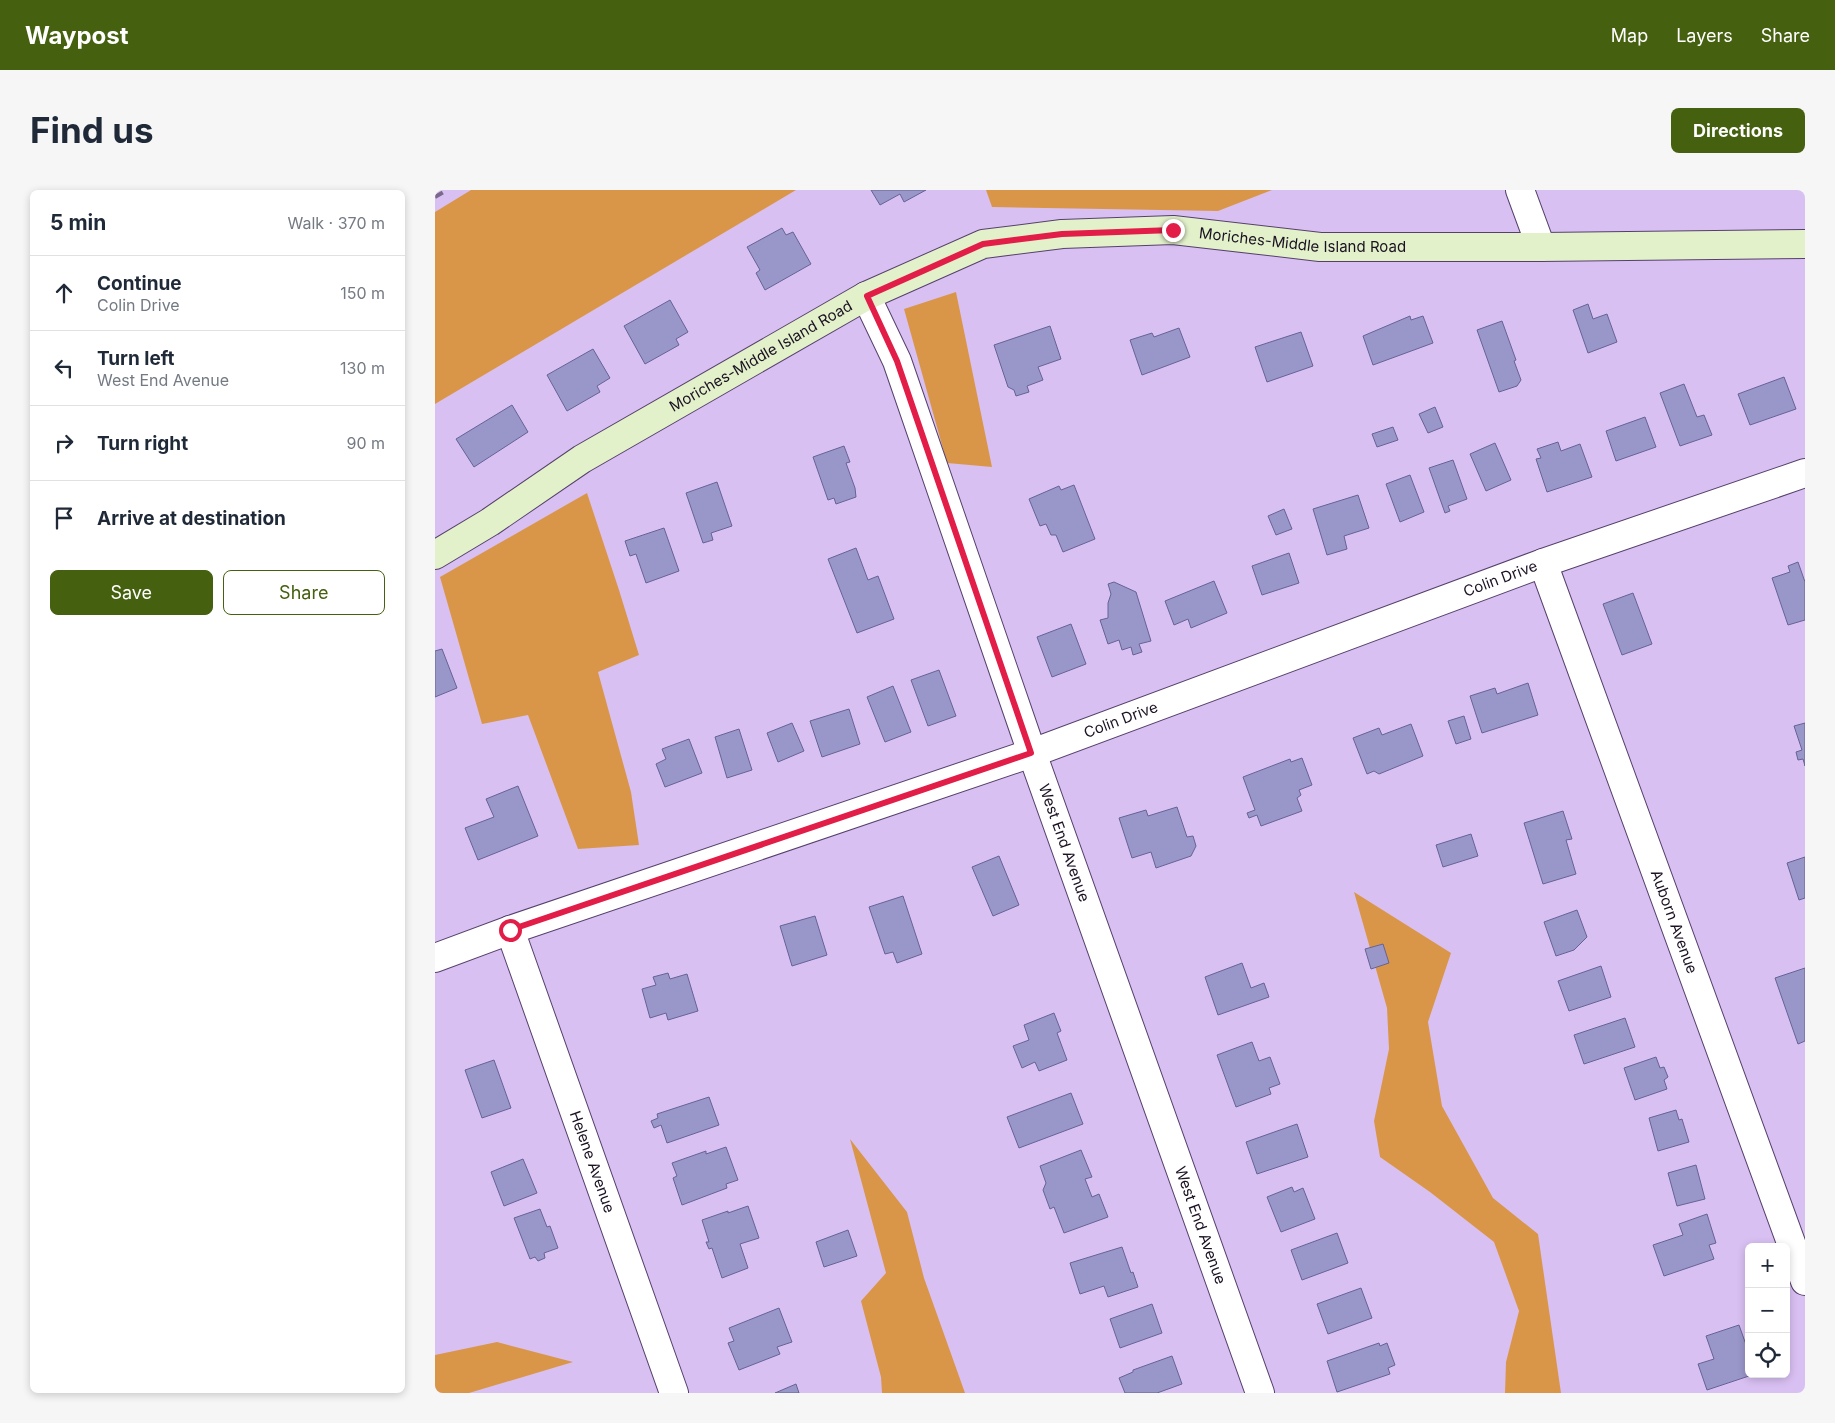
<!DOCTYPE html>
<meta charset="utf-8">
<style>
:root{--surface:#fff;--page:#f6f6f7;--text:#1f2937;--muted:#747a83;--line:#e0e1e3;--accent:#45600f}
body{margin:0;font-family:Inter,sans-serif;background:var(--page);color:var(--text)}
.controls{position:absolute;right:15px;bottom:15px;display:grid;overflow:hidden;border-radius:8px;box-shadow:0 2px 8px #0003}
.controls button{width:45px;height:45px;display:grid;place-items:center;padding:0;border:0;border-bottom:1px solid var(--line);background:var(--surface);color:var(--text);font:25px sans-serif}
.stop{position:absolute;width:15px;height:15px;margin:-11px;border:4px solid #e11d48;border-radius:50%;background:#fff}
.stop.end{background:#e11d48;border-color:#fff;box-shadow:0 1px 5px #0008}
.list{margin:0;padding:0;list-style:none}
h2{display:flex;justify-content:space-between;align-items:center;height:65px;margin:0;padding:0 20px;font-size:21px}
h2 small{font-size:16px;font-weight:400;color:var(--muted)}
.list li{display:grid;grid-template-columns:32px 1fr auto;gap:15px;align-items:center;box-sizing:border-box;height:75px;padding:0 20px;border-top:1px solid var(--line)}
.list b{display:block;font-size:19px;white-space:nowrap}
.list p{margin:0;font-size:16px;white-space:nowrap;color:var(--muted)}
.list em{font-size:16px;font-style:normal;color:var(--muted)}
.actions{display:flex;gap:10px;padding:15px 20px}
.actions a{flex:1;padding:11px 0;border:1px solid var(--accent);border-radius:8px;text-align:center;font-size:18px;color:var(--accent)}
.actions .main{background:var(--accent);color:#fff}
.icon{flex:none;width:28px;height:28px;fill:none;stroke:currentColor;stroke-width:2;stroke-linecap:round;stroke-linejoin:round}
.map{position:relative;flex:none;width:1370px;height:1203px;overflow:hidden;border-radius:8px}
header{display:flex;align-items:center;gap:30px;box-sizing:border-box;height:70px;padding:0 25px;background:var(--accent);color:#fff}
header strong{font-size:24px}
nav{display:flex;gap:28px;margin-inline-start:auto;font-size:18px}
.intro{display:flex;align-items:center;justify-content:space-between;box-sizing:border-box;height:120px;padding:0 30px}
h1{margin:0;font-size:35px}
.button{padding:12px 22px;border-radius:8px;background:var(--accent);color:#fff;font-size:18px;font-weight:700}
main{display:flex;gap:30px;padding:0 30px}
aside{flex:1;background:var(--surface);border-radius:8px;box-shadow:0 2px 8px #0003}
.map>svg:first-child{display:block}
.green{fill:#da9648}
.building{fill:#9996ca;stroke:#666393}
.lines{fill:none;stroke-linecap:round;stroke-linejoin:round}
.street-casing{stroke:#56406b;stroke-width:30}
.secondary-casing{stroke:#56406b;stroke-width:30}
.street{stroke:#fff;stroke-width:28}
.secondary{stroke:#e2f1ca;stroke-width:28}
.rail{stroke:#7b698c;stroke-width:4;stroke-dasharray:9 9;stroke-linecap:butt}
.route{stroke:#e11d48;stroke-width:6}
.labels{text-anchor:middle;stroke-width:4;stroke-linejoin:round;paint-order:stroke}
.street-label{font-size:15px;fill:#1b1123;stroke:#d9c0f3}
</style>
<header>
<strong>Waypost</strong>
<nav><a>Map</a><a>Layers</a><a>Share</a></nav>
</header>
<div class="intro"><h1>Find us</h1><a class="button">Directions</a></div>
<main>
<aside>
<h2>5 min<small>Walk · 370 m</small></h2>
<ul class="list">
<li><svg class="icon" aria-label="ahead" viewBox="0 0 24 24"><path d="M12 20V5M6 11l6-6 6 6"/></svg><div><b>Continue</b><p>Colin Drive</p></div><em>150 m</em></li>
<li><svg class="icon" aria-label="left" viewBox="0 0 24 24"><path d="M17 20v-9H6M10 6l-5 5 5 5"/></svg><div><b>Turn left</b><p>West End Avenue</p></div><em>130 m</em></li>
<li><svg class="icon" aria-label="right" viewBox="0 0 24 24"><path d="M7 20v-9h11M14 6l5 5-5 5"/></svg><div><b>Turn right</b></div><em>90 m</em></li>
<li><svg class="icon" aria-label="arrive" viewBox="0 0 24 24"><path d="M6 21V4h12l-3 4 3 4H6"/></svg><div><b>Arrive at destination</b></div></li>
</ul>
<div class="actions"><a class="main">Save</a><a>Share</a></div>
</aside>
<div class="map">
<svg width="1370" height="1203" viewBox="0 0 1370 1203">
<rect width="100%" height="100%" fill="#d9c0f3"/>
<g class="green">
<polygon points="36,0 361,0 0,214 0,22"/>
<polygon points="551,0 837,0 783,21 557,17"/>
<polygon points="521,102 557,277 512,273 469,119"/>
<polygon points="152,303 184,400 204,465 163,482 196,602 204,655 143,659 93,525 47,534 5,387"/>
<polygon points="919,702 1016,763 993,832 1007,916 1058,1008 1103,1044 1126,1203 1070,1203 1071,1172 1084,1121 1059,1052 995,1002 945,967 939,931 954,859 952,818"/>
<polygon points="415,949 472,1022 489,1088 530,1203 447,1203 446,1187 426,1111 451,1083"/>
<polygon points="62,1152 138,1172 34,1203 0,1203 0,1165"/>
</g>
<g class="building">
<polygon points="436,0 491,0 469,12 465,4 445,15"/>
<polygon points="347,38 351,45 358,42 376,74 330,100 321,83 325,80 312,57"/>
<polygon points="235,110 253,142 241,149 244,155 210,174 189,136"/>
<polygon points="1153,114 1158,129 1172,124 1182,152 1153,163 1138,120"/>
<polygon points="975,126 976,130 988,126 998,153 938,175 928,146"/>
<polygon points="1067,131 1081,170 1079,171 1086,190 1082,196 1064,202 1042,140"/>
<polygon points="615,136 626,169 603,177 608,190 592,196 594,202 581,206 579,200 573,197 559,155"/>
<polygon points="744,138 755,167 707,185 695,150 717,143 719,147"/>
<polygon points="866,142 878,176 832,192 820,157"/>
<polygon points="158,159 175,188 162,196 165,202 132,221 112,185"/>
<polygon points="1349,187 1361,219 1315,235 1303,204"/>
<polygon points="1249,194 1262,227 1269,225 1277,245 1245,256 1225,203"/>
<polygon points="77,215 93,242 39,277 21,249"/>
<polygon points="1000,217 1008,237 993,243 984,224"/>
<polygon points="1210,227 1221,257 1181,271 1171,241"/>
<polygon points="958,237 963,250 942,257 937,244"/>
<polygon points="1123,252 1126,261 1145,254 1157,287 1112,302 1101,269 1106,268 1102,259"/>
<polygon points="1060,253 1076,290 1051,301 1035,264"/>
<polygon points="409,256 415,272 411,273 420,298 421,307 401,314 399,308 393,310 378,267"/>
<polygon points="1018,270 1032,309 1013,316 1015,321 1010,323 994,278"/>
<polygon points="975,285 989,322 965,332 951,294"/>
<polygon points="282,292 297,336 276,343 278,350 268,353 251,303"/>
<polygon points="639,295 660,349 628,362 621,345 616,345 611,334 605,336 594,309 624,296 626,300"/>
<polygon points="923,305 934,338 909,346 912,359 892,365 878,319"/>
<polygon points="849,319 857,339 841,345 833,326"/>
<polygon points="229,338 244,381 211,393 201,364 195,366 190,351"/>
<polygon points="421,358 433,390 443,386 459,429 422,443 393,369"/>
<polygon points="854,363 864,393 827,405 817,376"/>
<polygon points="1363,372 1370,392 1370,430 1353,435 1337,388 1355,382 1353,376"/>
<polygon points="779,391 792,423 756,438 753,429 739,435 730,411"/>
<polygon points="679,392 701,402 716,451 704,454 707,462 698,465 696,457 687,460 684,450 673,454 665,430 673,428 673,413 676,404 673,394"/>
<polygon points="1198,403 1217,454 1187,465 1168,414"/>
<polygon points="636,434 651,474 617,487 602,447"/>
<polygon points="7,459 22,498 0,507 0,461"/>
<polygon points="504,480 521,526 493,536 476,490"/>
<polygon points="1093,493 1103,525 1047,543 1035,506 1060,498 1062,504"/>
<polygon points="458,496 476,542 450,552 432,507"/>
<polygon points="414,519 425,554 387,567 375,531"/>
<polygon points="1029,526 1036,549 1021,554 1013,531"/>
<polygon points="357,533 369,561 343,572 332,543"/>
<polygon points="1370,533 1370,576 1368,569 1363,570 1361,562 1367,560 1359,536"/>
<polygon points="976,534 988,566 944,584 939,581 932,584 918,548 944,538 947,545"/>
<polygon points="304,539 317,580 292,588 280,547"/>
<polygon points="254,549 267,583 230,597 221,574 231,569 227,559"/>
<polygon points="867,568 877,595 864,600 866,605 862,608 867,621 826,636 822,625 814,628 812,623 820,620 808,587 855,569 856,572"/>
<polygon points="83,596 103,646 43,670 30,638 59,627 51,609"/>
<polygon points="742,617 752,647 758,646 761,656 756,666 721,678 716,662 697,668 684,628 711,620 713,626"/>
<polygon points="1128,621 1137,649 1131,650 1141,684 1108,694 1089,633"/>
<polygon points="1036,644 1043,666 1008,677 1001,655"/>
<polygon points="564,666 584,715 558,726 537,677"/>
<polygon points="1370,667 1370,708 1364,710 1352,673"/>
<polygon points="468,706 487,764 462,773 458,762 450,764 434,717"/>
<polygon points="1142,720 1152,747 1139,760 1121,766 1109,732"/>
<polygon points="380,726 392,765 357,776 345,736"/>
<polygon points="948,754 954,773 936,779 930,759"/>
<polygon points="807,773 816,798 829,793 834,807 783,825 770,787"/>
<polygon points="1166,776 1176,807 1134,821 1123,791"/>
<polygon points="1370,778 1370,851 1363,854 1340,788"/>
<polygon points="233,783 235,789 252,784 263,821 233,830 231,823 215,828 207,799 221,795 218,787"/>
<polygon points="619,823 626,841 622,843 632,870 604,881 600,872 587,878 578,856 594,850 589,835"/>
<polygon points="1190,828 1200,857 1149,874 1139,845"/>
<polygon points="817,852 824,871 835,867 845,894 834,898 836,904 801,917 782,865"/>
<polygon points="1221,867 1225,878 1229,877 1233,887 1229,890 1232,899 1200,910 1189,878"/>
<polygon points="59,870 76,918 47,928 30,880"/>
<polygon points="636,903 648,934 584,958 572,927"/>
<polygon points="274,907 284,935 232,953 226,935 219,938 216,931 223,928 222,924"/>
<polygon points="1241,920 1244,930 1247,929 1254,952 1223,961 1214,928"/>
<polygon points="862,934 873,967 822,984 811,952"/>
<polygon points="291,957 303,990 291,994 292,998 247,1015 238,988 242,986 237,973 271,961 271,964"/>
<polygon points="646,960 657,987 650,989 657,1007 664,1004 673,1027 629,1043 619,1017 615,1019 608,1000 611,993 605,976"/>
<polygon points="88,969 102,1003 69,1016 56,982"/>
<polygon points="1261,975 1270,1009 1242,1016 1233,983"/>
<polygon points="857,997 859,1002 868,998 880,1029 846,1042 832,1007"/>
<polygon points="313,1016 324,1048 305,1054 313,1078 287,1088 277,1058 274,1059 271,1052 274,1052 267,1030 293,1021 293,1023"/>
<polygon points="105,1019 112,1037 115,1036 123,1058 109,1063 110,1068 103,1071 100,1067 95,1069 79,1028"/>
<polygon points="1272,1024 1281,1053 1274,1055 1279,1069 1229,1086 1218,1055 1248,1045 1244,1034"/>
<polygon points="413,1040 422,1066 389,1077 381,1052"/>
<polygon points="902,1043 913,1073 867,1090 856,1060"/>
<polygon points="687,1057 696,1083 698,1082 703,1097 673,1107 669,1096 645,1104 635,1073"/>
<polygon points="926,1098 937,1128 893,1144 882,1114"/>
<polygon points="717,1114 727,1143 685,1158 675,1129"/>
<polygon points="344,1118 357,1152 342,1157 345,1164 304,1180 293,1153 299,1151 294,1138"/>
<polygon points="1304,1135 1314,1163 1314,1184 1320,1184 1272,1200 1263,1174 1279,1169 1271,1146"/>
<polygon points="944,1153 945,1156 952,1153 960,1175 953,1178 955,1184 902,1202 892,1171"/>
<polygon points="737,1166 747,1194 722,1203 690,1203 684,1188 698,1182 698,1180"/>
<polygon points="361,1194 364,1203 340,1203"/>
</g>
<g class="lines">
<g class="street-casing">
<g id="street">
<polyline points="1085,0 1106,57"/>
<path id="s1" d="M431,106L462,171L597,563L825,1203"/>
<path id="s2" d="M1108,373L1370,1091"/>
<path id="s3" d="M75,740L239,1203"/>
<path id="s4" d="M0,768L75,740L597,563L1108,373L1370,283"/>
</g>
</g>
<g class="secondary-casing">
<g id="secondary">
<path id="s5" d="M0,365L55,332L147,269L431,106L548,54L627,44L738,40L885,57H1106L1370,54"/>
</g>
</g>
<use href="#street" class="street"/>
<use href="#secondary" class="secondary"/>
<polyline class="rail" points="0,7 12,0"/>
</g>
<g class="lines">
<polyline class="route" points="75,740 596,563 462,171 432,106 548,54 627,44 738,40"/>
</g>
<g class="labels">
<g class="street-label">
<text dy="5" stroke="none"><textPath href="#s5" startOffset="952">Moriches-Middle Island Road</textPath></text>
<text dy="5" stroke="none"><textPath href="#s5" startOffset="382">Moriches-Middle Island Road</textPath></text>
<text dy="5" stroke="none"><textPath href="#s4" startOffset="1131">Colin Drive</textPath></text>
<text dy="5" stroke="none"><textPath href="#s4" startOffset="726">Colin Drive</textPath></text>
<text dy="5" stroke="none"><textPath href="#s1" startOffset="582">West End Avenue</textPath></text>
<text dy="5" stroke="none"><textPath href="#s2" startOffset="382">Auborn Avenue</textPath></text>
<text dy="5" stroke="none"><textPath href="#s3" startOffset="246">Helene Avenue</textPath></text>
<text dy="5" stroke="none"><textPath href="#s1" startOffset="988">West End Avenue</textPath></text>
</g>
</g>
</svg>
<div class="controls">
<button>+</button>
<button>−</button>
<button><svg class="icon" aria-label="locate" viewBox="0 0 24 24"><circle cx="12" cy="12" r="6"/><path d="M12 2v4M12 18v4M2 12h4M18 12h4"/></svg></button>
</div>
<div class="stop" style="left:75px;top:740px"></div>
<div class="stop end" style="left:738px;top:40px"></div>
</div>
</main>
